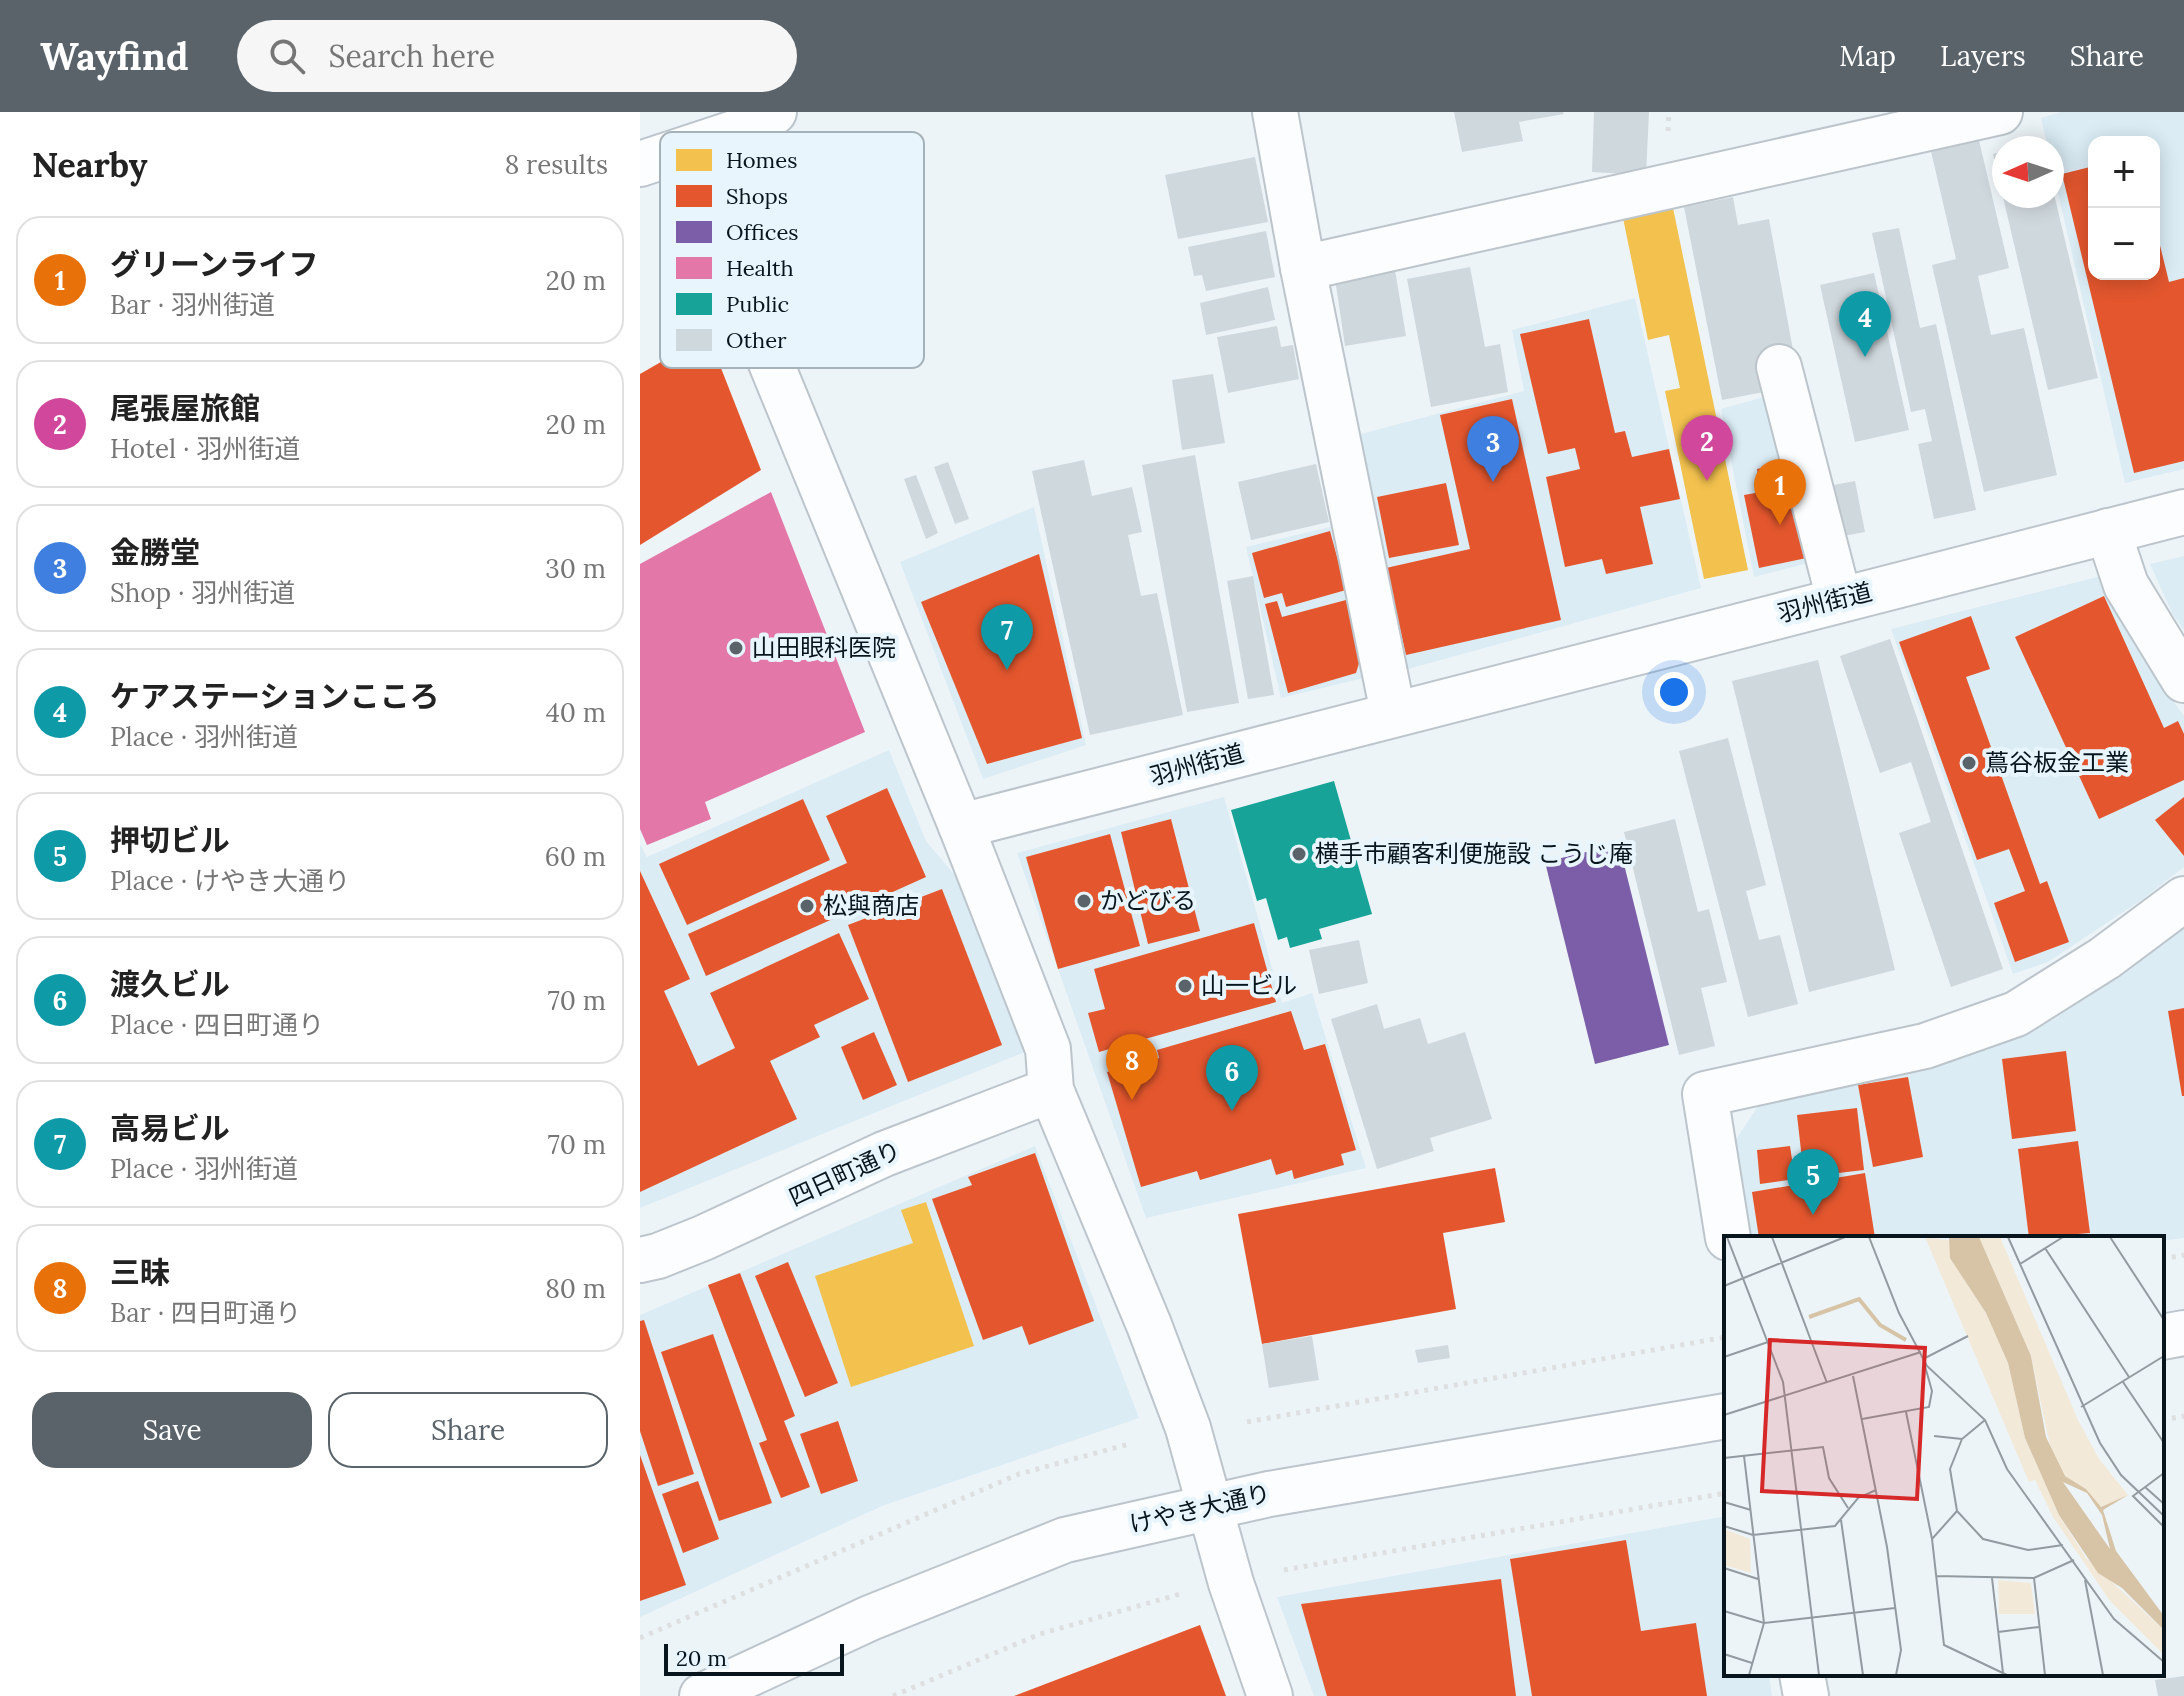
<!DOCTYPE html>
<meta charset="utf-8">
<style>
:root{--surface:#fff;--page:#f6f6f6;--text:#222;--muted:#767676;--line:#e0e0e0;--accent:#596369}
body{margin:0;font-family:Lora,"Noto Sans JP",serif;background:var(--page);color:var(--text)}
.controls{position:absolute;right:24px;top:24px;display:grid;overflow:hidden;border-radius:16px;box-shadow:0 4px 20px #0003}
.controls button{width:72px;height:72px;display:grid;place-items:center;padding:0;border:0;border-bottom:2px solid var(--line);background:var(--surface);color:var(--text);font:40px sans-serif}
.compass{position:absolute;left:1352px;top:24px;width:72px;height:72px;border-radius:50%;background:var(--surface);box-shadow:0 4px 20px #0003;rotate:267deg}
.scale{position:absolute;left:24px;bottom:20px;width:180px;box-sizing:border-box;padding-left:8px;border:4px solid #09151c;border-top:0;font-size:22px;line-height:28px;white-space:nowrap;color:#09151c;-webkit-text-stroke:6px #e8f5fd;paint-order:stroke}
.you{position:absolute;left:1034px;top:580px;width:28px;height:28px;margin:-20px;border:6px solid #fff;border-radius:50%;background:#1a73e8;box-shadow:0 0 0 12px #1a73e833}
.badge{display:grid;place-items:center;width:52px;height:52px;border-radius:50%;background:var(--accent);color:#fff;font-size:26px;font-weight:700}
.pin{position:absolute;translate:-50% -66px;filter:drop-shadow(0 2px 4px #0008)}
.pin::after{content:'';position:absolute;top:42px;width:28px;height:24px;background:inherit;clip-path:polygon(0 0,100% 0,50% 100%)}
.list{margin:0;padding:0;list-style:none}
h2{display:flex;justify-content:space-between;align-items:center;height:104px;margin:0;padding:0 32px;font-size:34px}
h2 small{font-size:26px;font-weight:400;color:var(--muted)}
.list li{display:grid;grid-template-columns:52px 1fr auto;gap:24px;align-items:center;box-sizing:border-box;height:128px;margin:0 16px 16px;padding:0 16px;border:2px solid var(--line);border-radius:24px}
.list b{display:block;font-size:30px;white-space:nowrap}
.list p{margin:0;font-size:26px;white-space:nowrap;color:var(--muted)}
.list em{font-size:26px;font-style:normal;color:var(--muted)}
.actions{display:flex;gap:16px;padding:24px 32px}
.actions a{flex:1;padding:18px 0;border:2px solid var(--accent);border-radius:24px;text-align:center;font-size:28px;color:var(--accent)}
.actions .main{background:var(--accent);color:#fff}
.icon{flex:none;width:44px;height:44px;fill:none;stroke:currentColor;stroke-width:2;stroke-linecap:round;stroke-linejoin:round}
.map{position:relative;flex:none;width:1544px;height:1584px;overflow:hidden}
header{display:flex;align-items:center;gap:48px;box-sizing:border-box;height:112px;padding:0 40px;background:var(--accent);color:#fff}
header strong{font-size:38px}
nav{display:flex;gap:44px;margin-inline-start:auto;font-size:28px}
.search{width:560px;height:72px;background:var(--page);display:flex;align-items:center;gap:20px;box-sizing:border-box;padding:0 28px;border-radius:44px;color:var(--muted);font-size:30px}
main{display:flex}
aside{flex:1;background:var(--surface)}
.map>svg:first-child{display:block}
.built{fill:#dbecf5;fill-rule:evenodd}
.homes{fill:#f2c14e}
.shops{fill:#e4572e}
.offices{fill:#7b5ea7}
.health{fill:#e377a8}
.public{fill:#17a398}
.building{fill:#cfd8dd}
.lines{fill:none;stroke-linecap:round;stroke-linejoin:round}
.minor-casing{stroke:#bcc5cb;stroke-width:48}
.path{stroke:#dddfe0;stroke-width:5;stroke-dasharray:4 6;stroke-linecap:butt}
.minor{stroke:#fcfdfe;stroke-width:44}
.poi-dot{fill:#596369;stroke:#e8f5fd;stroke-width:3}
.labels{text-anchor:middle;stroke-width:8;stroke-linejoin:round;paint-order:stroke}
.street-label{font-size:24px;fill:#09151c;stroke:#e8f5fd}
.poi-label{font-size:24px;fill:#09151c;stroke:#e8f5fd;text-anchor:start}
.inset-river{fill:none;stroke:#d7c4a7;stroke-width:4}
.inset-road{fill:none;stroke:#929ba0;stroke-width:2}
.view{fill:#d62828;fill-opacity:0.15;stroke:#d62828;stroke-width:4}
.inset-edge{fill:none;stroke:#09151c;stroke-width:4}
.key{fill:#e8f5fd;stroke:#a5b2ba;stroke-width:2}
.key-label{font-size:22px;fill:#09151c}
</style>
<header>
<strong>Wayfind</strong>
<div class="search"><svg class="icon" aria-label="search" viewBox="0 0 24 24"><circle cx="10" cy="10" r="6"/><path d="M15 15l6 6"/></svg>Search here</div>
<nav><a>Map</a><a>Layers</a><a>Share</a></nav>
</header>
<main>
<aside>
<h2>Nearby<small>8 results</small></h2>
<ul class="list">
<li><span class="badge" style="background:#e8710a">1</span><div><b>グリーンライフ</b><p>Bar · 羽州街道</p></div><em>20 m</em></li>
<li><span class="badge" style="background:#d1479c">2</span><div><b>尾張屋旅館</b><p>Hotel · 羽州街道</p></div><em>20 m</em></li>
<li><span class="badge" style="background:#3f7fe0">3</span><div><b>金勝堂</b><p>Shop · 羽州街道</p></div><em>30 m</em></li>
<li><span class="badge" style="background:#0f9aa8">4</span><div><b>ケアステーションこころ</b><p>Place · 羽州街道</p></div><em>40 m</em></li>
<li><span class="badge" style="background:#0f9aa8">5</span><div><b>押切ビル</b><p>Place · けやき大通り</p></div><em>60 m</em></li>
<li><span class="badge" style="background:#0f9aa8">6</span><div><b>渡久ビル</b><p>Place · 四日町通り</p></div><em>70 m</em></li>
<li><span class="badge" style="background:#0f9aa8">7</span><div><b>高易ビル</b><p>Place · 羽州街道</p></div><em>70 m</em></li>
<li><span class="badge" style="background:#e8710a">8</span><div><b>三昧</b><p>Bar · 四日町通り</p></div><em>80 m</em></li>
</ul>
<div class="actions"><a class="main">Save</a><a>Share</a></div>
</aside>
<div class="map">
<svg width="1544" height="1584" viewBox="0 0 1544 1584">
<rect width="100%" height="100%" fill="#edf4f8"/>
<g class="built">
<path d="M1421,0H1544V357L1485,371L1412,55V36H1408L1401,6ZM1454,30H1514V162H1454Z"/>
<polygon points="995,186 1061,476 761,559 713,324 884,279 872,218"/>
<polygon points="1156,276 1196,444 1114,465 1081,297"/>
<polygon points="394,395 446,633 343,667 260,450"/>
<polygon points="698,413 732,564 641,586 606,435"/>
<polygon points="1544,444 1544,518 1532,501 1510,452"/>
<polygon points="1461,464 1501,544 1544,604 1544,755 1503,787 1408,850 1373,862 1251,517"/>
<polygon points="249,638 286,729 318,767 385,940 0,1096 0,732 7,745"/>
<polygon points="584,685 642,891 672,881 726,1056 506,1106 377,741"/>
<polygon points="1544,817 1544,1126 1522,1129 1522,1126 1112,1126 1095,1029 1120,991 1314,943 1413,908"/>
<polygon points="395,1034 499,1306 242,1394 0,1505 0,1203"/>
<polygon points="1086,1404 1086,1562 1129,1562 1132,1584 674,1584 637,1485"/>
</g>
<g class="homes">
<polygon points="1033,96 1108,458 1064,467 1025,279 1040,276 1029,223 1008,228 983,106"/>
<polygon points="286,1090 334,1234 211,1275 175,1164 273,1131 261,1098"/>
</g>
<g class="shops">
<polygon points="1454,54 1454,162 1514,162 1515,113 1529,170 1544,166 1544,349 1494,361 1422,62"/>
<polygon points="949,207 975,321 985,319 992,345 1029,337 1040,387 1000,395 1013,452 966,462 962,447 925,455 906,365 940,357 935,336 908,342 880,222"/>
<polygon points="68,223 121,358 0,433 0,262"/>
<polygon points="872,287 921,508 766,543 746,456 830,437 800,303"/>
<polygon points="1156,349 1176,444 1119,456 1104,383 1121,380 1117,357"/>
<polygon points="806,371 819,433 749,446 737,385"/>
<polygon points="690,419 706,478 646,495 642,481 624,486 612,441"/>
<polygon points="399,442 442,626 347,652 281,490"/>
<polygon points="1464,484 1524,616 1538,609 1544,622 1544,668 1459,707 1375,525"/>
<polygon points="706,488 721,545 716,561 648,581 625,492 637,489 642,505"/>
<polygon points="1331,504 1350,557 1326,565 1400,772 1407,769 1429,830 1375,850 1354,791 1385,779 1369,737 1337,748 1259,530"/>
<polygon points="247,676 286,765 66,864 48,822 207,751 186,704"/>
<polygon points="1544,685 1544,744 1515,708"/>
<polygon points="163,687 190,748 47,813 19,752"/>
<polygon points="531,707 560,819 508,832 481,720"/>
<polygon points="470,722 500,834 418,857 386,745"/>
<polygon points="0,759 50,867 24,879 58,954 95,936 70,881 199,821 229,887 174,913 180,925 130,949 157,1007 0,1080"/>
<polygon points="302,777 362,933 268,970 208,813"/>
<polygon points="614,811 636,890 459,940 448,901 465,897 454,857"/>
<polygon points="1544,896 1544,984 1542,984 1528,899"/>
<polygon points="651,899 664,938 685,932 716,1038 701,1042 704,1053 654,1067 652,1058 636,1063 631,1047 560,1068 557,1059 501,1075 467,960 519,946 517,938"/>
<polygon points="234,920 257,973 223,988 201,935"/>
<polygon points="1426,939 1436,1019 1372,1027 1362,947"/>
<polygon points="1268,965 1283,1045 1233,1055 1218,973"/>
<polygon points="1217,996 1224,1058 1164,1065 1157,1003"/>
<polygon points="1438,1029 1450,1121 1389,1126 1378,1037"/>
<polygon points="1150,1034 1155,1067 1120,1072 1117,1038"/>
<polygon points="395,1041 454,1209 389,1233 382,1214 343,1228 292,1087 332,1073 328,1065"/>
<polygon points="855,1056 865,1110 803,1121 816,1197 622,1232 598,1102"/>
<polygon points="1225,1061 1235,1126 1119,1126 1112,1080"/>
<polygon points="148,1150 198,1271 165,1285 115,1164"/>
<polygon points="100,1161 155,1304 144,1309 170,1375 141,1386 119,1331 127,1328 68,1173"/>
<polygon points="4,1208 54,1362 18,1374 0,1319 0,1209"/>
<polygon points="73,1222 132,1391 79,1409 21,1240"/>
<polygon points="198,1309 218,1369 181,1382 160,1322"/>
<polygon points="0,1343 46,1473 0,1489"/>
<polygon points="58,1369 79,1427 43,1441 22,1382"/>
<polygon points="986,1428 1001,1519 1056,1511 1067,1584 892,1584 870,1447"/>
<polygon points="861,1467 876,1584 687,1584 661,1492"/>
<polygon points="560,1513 586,1584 374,1584"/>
</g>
<polygon class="offices" points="979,732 1029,933 955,952 905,750"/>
<polygon class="health" points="131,380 225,620 65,690 71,707 7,733 0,717 0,452"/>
<polygon class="public" points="694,669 732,802 679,817 682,827 650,836 647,825 638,828 626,786 617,789 591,698"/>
<g class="building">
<polygon points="814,0 923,0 924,2 879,10 883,29 822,40"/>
<polygon points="954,0 1009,0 1006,63 952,60"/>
<polygon points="1338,24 1369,156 1338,164 1351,223 1384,216 1417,363 1344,380 1292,153 1316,147 1290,35"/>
<polygon points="1364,39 1364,84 1412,84 1413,78 1458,266 1408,278 1353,42"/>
<polygon points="615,45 628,110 538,127 525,63"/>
<polygon points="1093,85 1098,113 1129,107 1153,238 1122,244 1129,279 1082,288 1044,95"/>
<polygon points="1259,116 1280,216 1296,212 1336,398 1294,407 1278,332 1292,329 1285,297 1271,300 1232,121"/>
<polygon points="626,119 635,165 566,179 562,163 554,164 548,135"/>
<polygon points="830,155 845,235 860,232 868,280 791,295 767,167"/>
<polygon points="755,158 766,224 705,234 695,167"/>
<polygon points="1234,161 1269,318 1215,330 1180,173"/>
<polygon points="628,175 635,208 566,223 560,191"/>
<polygon points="637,214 641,235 653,233 659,267 588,281 577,225"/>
<polygon points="573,262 585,331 542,338 532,268"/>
<polygon points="555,343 599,591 547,600 502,353"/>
<polygon points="444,348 452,384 492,375 502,420 488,423 501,484 517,481 543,603 450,623 392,359"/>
<polygon points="308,350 329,407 315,412 294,355"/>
<polygon points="676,352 689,410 611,428 598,370"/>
<polygon points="276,363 298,421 286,427 264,367"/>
<polygon points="1215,369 1225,420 1192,426 1183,375"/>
<polygon points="613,464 634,583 608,587 587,469"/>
<polygon points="1250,527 1363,857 1311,875 1259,721 1291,710 1271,650 1240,661 1200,544"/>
<polygon points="1178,548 1255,858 1169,880 1092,569"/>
<polygon points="1088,626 1126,773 1106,779 1119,828 1140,823 1158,892 1108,905 1039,639"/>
<polygon points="1035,707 1058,800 1069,797 1087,870 1061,876 1075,934 1039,943 984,720"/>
<polygon points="719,828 728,871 679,882 669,838"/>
<polygon points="737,892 744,917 780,906 788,932 825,920 852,1007 790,1026 794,1039 737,1057 691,907"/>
<polygon points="672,1224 679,1268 629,1276 622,1232"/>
<polygon points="808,1233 810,1246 778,1251 775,1238"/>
<polygon points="1544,1564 1544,1584 1518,1584 1515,1568"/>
</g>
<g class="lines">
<g class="minor-casing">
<g id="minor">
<polyline points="635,0 663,156 753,601"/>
<polyline points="44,39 321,714 408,937 411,978 509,1213 548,1316 591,1471 630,1584"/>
<polyline points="0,52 115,14 134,0"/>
<polyline points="663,156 1360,0"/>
<polyline points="1139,255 1199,487"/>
<polyline points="1468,419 1486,473 1544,568"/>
<polyline points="321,714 1544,400"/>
<polyline points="1088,1126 1065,982 1285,934 1376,902 1465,846 1544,787"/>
<polyline points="0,1148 18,1144 63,1126 244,1042 411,978"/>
<polyline points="1522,1225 1544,1221"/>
<polyline points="1162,1562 1166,1584"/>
<polyline points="62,1584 230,1506 425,1428 629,1382 1086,1304"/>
</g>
</g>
<g class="path">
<polyline points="1028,19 1029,0"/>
<polyline points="1522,1147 1544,1143"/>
<polyline points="1522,1308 1544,1304"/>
<polyline points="607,1310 1086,1225"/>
<polyline points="644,1458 1086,1381"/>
<polyline points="0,1526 379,1362 489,1332"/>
<polyline points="253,1584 400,1522 540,1482"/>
</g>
<use href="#minor" class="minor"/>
</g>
<g class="poi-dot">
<circle cx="96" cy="536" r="8"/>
<circle cx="1329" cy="651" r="8"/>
<circle cx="659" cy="742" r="8"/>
<circle cx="444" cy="789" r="8"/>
<circle cx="167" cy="794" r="8"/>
<circle cx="545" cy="874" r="8"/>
</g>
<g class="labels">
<g class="street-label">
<text transform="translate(1185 491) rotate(-14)" y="8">羽州街道</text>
<text transform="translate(557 653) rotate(-15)" y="8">羽州街道</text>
<text transform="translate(205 1062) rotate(-25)" y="8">四日町通り</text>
<text transform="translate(560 1397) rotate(-13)" y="8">けやき大通り</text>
</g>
<g class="poi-label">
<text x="112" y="544">山田眼科医院</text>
<text x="1345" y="659">蔦谷板金工業</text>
<text x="675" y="750">横手市顧客利便施設 こうじ庵</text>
<text x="460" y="797">かどびる</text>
<text x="183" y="802">松與商店</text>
<text x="561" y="882">山一ビル</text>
</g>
</g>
<g transform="translate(1084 1124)">
<rect width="440" height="440" fill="#edf4f8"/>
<path d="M201,1L229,5L232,31L262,77L284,127L301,202L335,279L362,322L440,394V419L386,365L329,281L311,244L305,246ZM255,1H276L354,184L375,223L404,259L397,263L376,271L362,253L341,240L328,219L307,120ZM0,293L26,303L27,337L0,329ZM274,344L307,347L311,378H275Z" fill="#f3e9d8"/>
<path d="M225,1H255L307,120L322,201L341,240L362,253L377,271L404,259L379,274L392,315L440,380V394L398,352L374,337L335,279L301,202L284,127L262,77L226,22ZM339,246L363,257L378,279L386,313Z" fill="#d7c4a7" fill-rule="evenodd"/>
<path class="inset-river" d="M85,81L135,63L156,89L182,104"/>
<path class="inset-road" d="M3,1L59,146L95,439M48,1L103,147M145,1L175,77L203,130L261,184L283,233L390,383L440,426M284,1L376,207L397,239L440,280M386,1L440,84M321,12L405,141M296,28L339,1M0,50L121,1M0,121L44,106M129,140L163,311L177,414L172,439M399,146L440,207M357,171L440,120M182,176L208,303L220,409L283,439M0,179L197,116M138,183L205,171L208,155L199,123L244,100M261,184L238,203L226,233L233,275L259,303L304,314L339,309M210,200L238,203M20,220L40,387L25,439M0,222L99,211L105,242L124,272M440,237L409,260L440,291M421,251L440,268M0,266L27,274M117,284L139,439M0,290L29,299L111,290L134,262L152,254M208,303L233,275M0,332L34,343M212,340L310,342L350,324M268,342L279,437M310,342L321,439M361,344L379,439M0,375L40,387L171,372M274,396L315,391M0,418L28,427M333,439H379"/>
<path class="view" d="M46,104L201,112L193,263L38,255Z"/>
<rect width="440" height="440" class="inset-edge"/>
</g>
<rect x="20" y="20" width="264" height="236" rx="12" class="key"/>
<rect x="36" y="37" width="36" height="22" fill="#f2c14e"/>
<rect x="36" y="73" width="36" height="22" fill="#e4572e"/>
<rect x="36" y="109" width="36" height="22" fill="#7b5ea7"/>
<rect x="36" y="145" width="36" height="22" fill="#e377a8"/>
<rect x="36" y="181" width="36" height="22" fill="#17a398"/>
<rect x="36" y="217" width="36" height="22" fill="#cfd8dd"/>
<g class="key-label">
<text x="86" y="56">Homes</text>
<text x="86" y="92">Shops</text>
<text x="86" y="128">Offices</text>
<text x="86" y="164">Health</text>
<text x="86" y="200">Public</text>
<text x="86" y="236">Other</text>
</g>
</svg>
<div class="controls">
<button>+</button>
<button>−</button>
</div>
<svg class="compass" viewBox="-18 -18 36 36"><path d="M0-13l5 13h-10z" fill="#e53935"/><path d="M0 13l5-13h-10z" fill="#767676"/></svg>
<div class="scale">20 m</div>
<div class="you"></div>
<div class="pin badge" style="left:1140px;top:413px;background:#e8710a">1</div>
<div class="pin badge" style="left:1067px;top:369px;background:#d1479c">2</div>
<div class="pin badge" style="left:853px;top:370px;background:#3f7fe0">3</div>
<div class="pin badge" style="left:1225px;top:245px;background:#0f9aa8">4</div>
<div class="pin badge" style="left:1173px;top:1103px;background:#0f9aa8">5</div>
<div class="pin badge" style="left:592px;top:999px;background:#0f9aa8">6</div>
<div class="pin badge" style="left:367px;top:558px;background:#0f9aa8">7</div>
<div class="pin badge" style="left:492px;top:988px;background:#e8710a">8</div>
</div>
</main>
